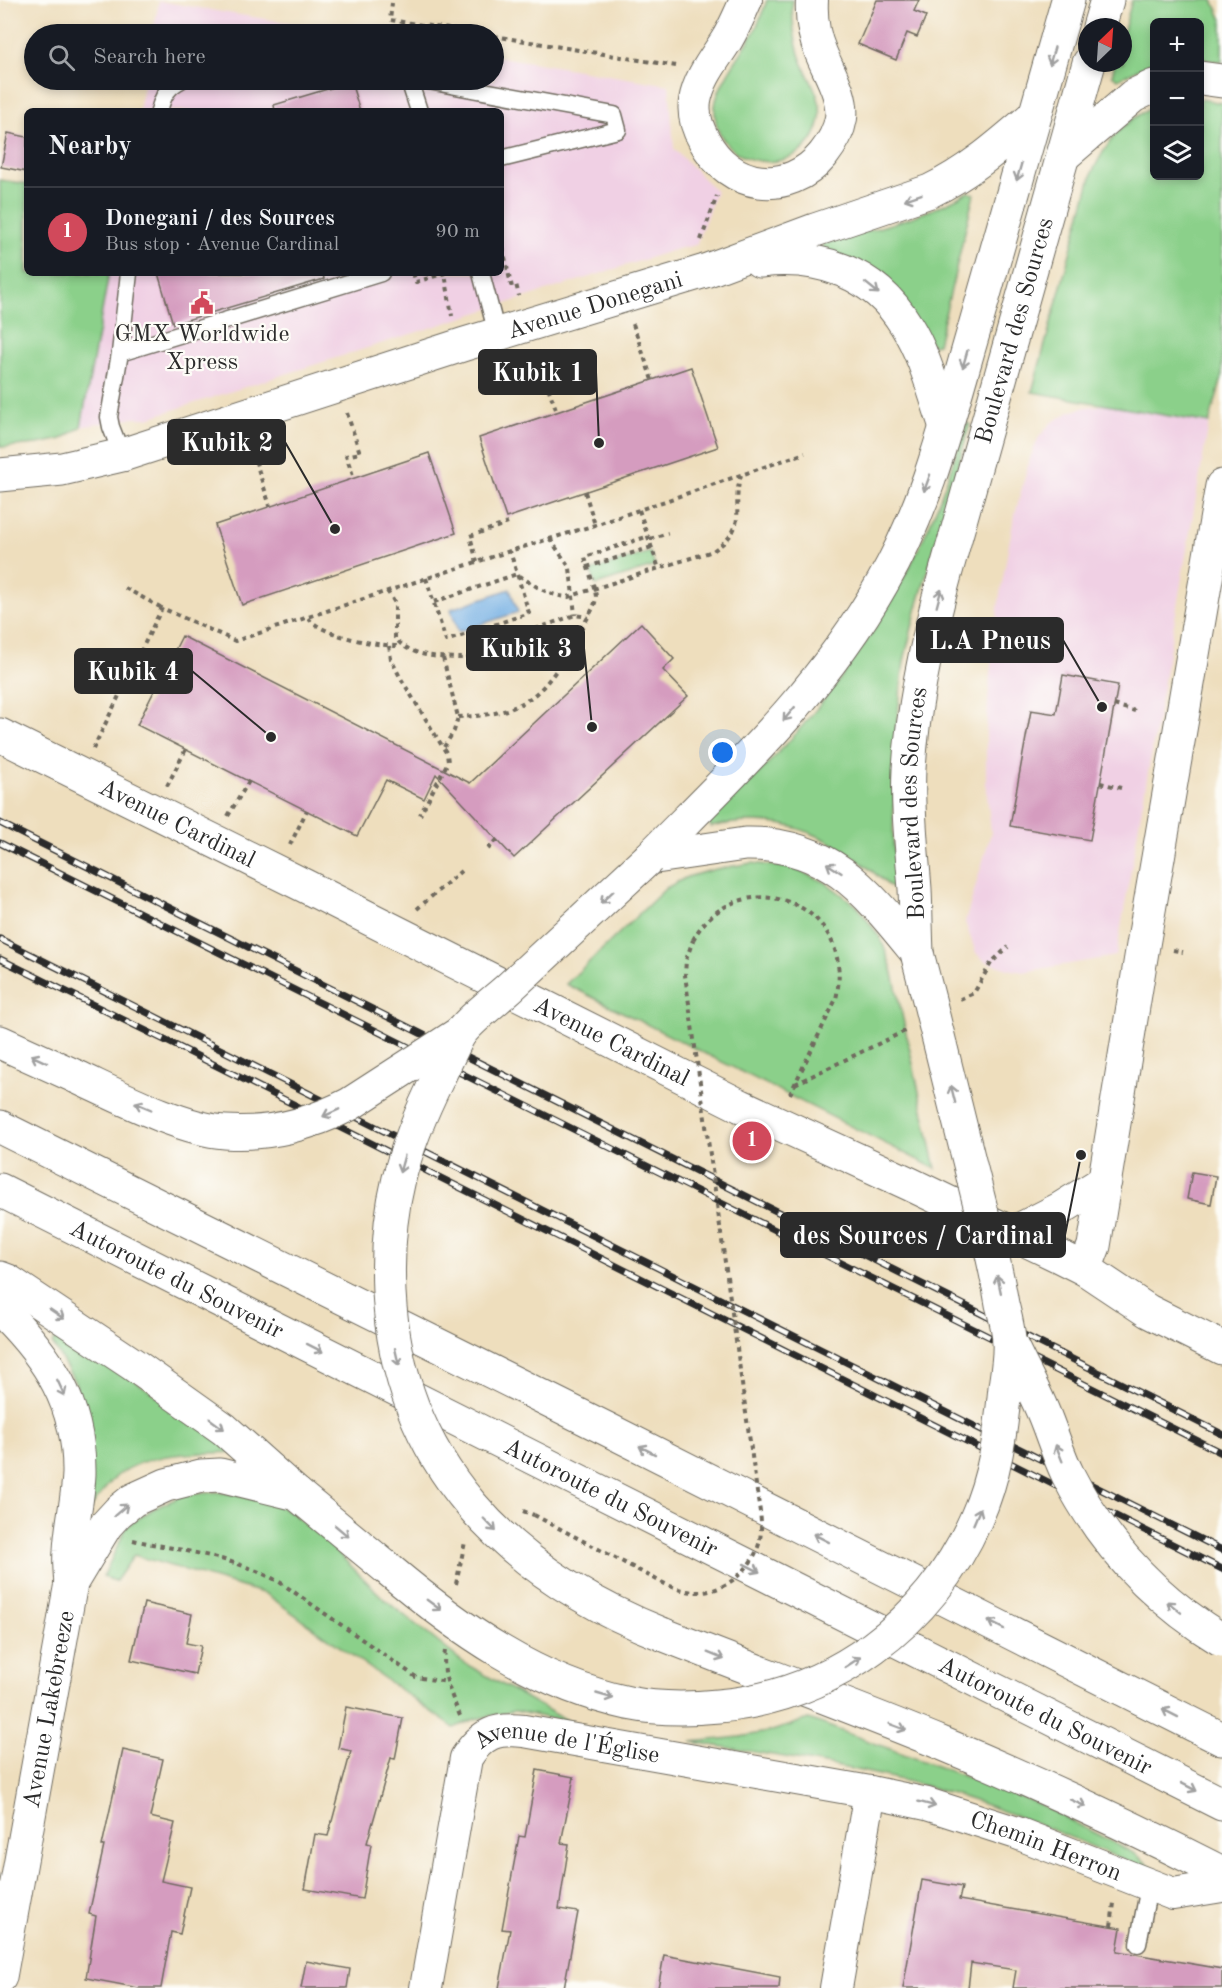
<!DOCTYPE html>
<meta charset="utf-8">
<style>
:root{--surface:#171b24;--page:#242831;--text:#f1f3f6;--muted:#9ea1a6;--line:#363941;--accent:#d1495b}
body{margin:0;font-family:"Old Standard TT",serif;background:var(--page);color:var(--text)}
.controls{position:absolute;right:18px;top:18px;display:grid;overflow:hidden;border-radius:9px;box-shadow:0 3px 9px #0003}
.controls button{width:54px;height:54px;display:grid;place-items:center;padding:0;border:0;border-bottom:2px solid var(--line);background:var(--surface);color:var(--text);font:30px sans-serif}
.compass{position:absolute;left:1078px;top:18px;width:54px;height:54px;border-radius:50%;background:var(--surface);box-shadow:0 3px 9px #0003;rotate:25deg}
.you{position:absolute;left:723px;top:753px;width:21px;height:21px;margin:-15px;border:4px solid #fff;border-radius:50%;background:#1a73e8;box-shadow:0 0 0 9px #1a73e833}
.badge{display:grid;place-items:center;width:39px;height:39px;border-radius:50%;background:var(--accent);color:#fff;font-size:20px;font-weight:700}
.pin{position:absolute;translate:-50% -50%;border:3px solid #fff;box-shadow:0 2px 6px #0006}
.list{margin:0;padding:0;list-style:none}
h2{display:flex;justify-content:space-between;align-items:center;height:78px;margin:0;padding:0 24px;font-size:26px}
h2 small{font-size:20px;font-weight:400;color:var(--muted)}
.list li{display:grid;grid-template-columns:39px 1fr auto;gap:18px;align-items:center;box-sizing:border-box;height:90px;padding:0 24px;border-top:2px solid var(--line)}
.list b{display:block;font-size:22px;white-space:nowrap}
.list p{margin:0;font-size:20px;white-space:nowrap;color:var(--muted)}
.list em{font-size:20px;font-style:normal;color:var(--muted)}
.icon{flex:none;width:33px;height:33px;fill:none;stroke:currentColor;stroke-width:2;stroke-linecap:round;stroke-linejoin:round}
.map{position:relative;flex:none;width:1222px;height:1988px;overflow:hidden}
.search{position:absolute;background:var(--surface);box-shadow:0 3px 9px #0003;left:24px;top:24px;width:480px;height:66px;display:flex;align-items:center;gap:15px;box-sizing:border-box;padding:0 21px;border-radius:33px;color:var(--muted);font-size:22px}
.panel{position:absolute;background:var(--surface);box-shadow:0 3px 9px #0003;left:24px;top:108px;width:480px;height:168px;border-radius:9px}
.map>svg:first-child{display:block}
.built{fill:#f0d0e4}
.green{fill:#8bd08a;stroke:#5b7e5a;stroke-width:1.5}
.water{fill:#71ade3;stroke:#4e6c87;stroke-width:1.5}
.building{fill:#d59cbf}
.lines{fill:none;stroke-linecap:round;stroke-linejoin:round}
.service-casing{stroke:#6f6a5e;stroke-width:19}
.minor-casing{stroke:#6f6a5e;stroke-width:34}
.tertiary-casing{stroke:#6f6a5e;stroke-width:35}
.secondary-casing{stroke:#6f6a5e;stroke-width:35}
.motorway-casing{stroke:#6f6a5e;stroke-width:35}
.path{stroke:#6f6a5e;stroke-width:4;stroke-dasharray:4.5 4.5;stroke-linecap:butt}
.service{stroke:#fff;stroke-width:16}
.minor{stroke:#fff;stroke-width:32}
.tertiary{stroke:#fff;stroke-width:33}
.secondary{stroke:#fff;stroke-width:33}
.motorway{stroke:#fff;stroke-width:33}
.rail-casing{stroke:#2b2b2b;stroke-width:7}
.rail{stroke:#fdfcf7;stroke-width:4.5;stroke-dasharray:14;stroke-linecap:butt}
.secondary-bridge-casing{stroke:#6f6a5e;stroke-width:35;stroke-linecap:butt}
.motorway-bridge-casing{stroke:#6f6a5e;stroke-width:35;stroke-linecap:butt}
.path-bridge{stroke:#6f6a5e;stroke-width:4;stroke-dasharray:4.5 4.5;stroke-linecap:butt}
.secondary-bridge{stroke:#fff;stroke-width:33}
.motorway-bridge{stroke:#fff;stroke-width:33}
.oneway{stroke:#a0a0a0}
.labels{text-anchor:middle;stroke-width:4.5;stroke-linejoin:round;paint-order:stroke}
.street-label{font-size:24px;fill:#2b2b2b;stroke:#fdfcf7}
.poi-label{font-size:24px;fill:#2b2b2b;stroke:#fdfcf7}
.leader{fill:none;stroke:#2b2b2b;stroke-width:2}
.callout-dot{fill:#2b2b2b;stroke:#fdfcf7;stroke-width:2}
.callout{fill:#2b2b2b;stroke:#2b2b2b;stroke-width:2}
.callout-label{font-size:26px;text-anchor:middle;font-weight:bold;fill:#fff}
</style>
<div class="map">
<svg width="1222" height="1988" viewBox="0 0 1222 1988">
<rect width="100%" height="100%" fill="#fdfcf7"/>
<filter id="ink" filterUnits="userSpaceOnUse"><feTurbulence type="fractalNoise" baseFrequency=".0167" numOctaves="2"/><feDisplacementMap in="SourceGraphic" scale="12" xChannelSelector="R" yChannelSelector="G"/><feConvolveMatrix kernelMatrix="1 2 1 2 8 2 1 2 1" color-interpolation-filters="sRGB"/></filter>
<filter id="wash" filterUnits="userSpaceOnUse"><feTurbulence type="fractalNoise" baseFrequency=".008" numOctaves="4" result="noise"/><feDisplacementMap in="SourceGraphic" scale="24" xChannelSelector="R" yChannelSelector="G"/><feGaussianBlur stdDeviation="1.35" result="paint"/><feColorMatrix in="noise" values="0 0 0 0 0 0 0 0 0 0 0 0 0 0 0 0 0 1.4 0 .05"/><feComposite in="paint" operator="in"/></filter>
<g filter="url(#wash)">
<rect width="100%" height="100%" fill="#eedebd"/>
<g class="built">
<polygon points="159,1 234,14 360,34 153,34"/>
<polygon points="494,56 669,85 674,149 716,191 696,245 677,249 148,418 131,418 81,427 109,273 501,273 501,111 139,111 145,80 494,80"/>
<polygon points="1106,405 1209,423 1116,956 1023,972 1008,969 985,961 976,953 965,922 991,833 986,783 986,733 990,674 999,600 1013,522 1030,458 1039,437 1051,423 1069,412 1086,407"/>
</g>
<g class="green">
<path d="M767,0H792C792,18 794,37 799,54C805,75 824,96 820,119C808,182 711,173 715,106C717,85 742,53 753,34C759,23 763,11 767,0Z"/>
<polygon points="1132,0 1213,0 1222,20 1222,62 1200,58 1200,22 1154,22 1154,63 1134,71 1118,79 1112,75 1115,63 1123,63 1123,34"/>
<path d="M1200,99L1222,103V378L1209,423L1032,392L1092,173C1106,143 1123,120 1154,107V176H1200Z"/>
<polygon points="0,180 27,184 27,273 109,273 81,427 62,439 38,444 4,447 0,447"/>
<path d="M968,192L974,194L938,344L933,345L821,248L823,244C871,229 924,218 968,192Z"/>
<path d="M966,423L970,424L916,611L904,661L895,739L893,843L897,886L892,889C839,838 785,810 711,827L708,821C794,745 863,661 914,558C936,515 951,469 966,423Z"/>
<polygon points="650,552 655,566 596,585 591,571"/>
<polygon points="752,863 792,868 825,882 857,906 881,939 892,969 936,1169 566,984 666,888 687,877 716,869"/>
<path d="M63,1330L237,1452C196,1454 153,1450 118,1475C107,1484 97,1500 88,1511L76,1384L52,1343Z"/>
<polygon points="216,1492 260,1497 289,1511 325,1540 384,1599 464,1663 571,1723 515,1711 475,1719 454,1728 266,1594 134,1555 116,1581 103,1577 127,1526 153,1509 184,1495"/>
<path d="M809,1719L1039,1804L1135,1854L1167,1879C1089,1845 1011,1810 929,1787C851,1766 771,1755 692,1742L740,1737L772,1731Z"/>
</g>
<polygon class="water" points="510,589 518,612 458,632 451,609"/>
<g id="blocks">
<g class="building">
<polygon points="877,0 919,0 914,11 926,16 917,37 907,33 896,60 858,44"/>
<polygon points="351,82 360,111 275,111 274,105"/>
<polygon points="8,133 27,137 27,172 1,167"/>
<polygon points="158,273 323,273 324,279 173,324"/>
<polygon points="691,367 718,447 506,518 479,438"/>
<polygon points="429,453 456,533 242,605 215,525"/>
<polygon points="641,623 674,659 663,670 688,696 514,858 436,774 424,799 386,780 357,836 137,725 182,636 470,783"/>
<polygon points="1063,675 1118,685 1090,840 1010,826 1031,710 1056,714"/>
<polygon points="1192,1172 1216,1176 1211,1204 1187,1199"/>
<polygon points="144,1603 192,1614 186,1643 201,1646 195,1674 131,1660"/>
<polygon points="346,1707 403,1718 395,1759 391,1758 367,1843 371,1844 362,1899 305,1889 315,1834 328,1836 351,1751 338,1748"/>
<polygon points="123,1750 163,1759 150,1817 175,1823 161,1881 190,1887 180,1934 171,1932 161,1988 139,1988 86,1978 96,1916 89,1914 104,1846 102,1846"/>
<polygon points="537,1770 574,1777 561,1843 569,1844 559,1909 578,1912 564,1988 499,1988 510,1930 502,1929 519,1836 525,1837"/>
<polygon points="922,1880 962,1887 959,1900 1121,1928 1117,1951 1222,1969 1222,1988 1013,1988 1016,1970 971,1963 968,1988 903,1988"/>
<polygon points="664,1955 780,1977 779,1988 658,1988"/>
<polygon points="306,1961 350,1969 347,1988 301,1988"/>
</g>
</g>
</g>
<g filter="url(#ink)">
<use href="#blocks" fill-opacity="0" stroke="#6f6a5e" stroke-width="1.5"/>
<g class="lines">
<g class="service-casing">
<g id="service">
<polyline points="409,80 419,111"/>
<polyline points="423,80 614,115 618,130 501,159"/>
<path d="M159,111C163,96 167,87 181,80"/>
<polyline points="481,273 497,334"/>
<polyline points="120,353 129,273"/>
<polyline points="122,455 111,427 109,417 120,353 381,273"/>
<polyline points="1138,1944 1147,1897 1151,1885"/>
</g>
</g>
<g class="minor-casing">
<g id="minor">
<path d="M746,0C740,14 734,28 726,41C714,60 699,78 695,101C693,115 697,128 704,140C729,189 788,197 823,155C831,145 839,131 841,118C844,96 829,73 821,53C814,37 811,18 812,0"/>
<path id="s1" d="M426,1988L466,1758C482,1733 496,1728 524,1731L870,1792L927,1804L1017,1833L1173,1894L1222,1886"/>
<polyline points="836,1988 870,1792"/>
</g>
</g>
<g class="tertiary-casing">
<g id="tertiary">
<path id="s2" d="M0,1977L71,1583"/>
</g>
</g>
<g class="secondary-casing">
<g id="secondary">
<polyline points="1099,27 1107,0"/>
<polyline points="1200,78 1222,81"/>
<polyline points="1063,156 1133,96 1154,86"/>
<path d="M760,261C819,254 874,272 906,325C925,355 934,393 946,427"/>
<path id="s3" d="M0,475L62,469L122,455L465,344L705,271L815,230L930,191C970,172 1001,144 1035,115"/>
<path id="s4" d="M0,735L305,886L741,1106L910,1184L1057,1255L1085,1269L1148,1311L1222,1348"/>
<path d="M649,858C735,771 822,690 883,582C928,504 949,415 974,330C1005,220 1036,110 1068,0"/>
<path d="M649,858L745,844C830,842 868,893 917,953"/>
<path id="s5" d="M917,953C916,931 916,910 915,889C912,849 907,809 909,769C913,702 928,636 946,571L1089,63"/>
<polyline points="1013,1233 1060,1209 1105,1181"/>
<polyline points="1085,1269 1094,1246 1143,945 1222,486"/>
<polyline points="71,1583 106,1525 118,1512 133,1500 166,1485 201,1476 220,1475 297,1494 388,1569"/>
<path d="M662,1634C755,1671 849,1705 941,1743C1037,1783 1130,1826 1222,1873"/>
</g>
</g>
<g class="motorway-casing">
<g id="motorway">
<polyline points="0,1042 77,1077"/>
<path d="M0,1127C409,1328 815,1534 1222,1739"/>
<path id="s6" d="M0,1190L1222,1804"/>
<polyline points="0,1278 8,1281 134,1365 224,1429 297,1494"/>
<path d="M0,1309C48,1356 80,1404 79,1474C78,1500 71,1525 70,1551C69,1562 70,1573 71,1583"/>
</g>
</g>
<g class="path">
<polyline points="392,3 390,20 482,34"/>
<polyline points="494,36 676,66"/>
<polyline points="501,239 511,285 516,284 519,296"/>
<polyline points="701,240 717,196"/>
<polyline points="413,273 416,282 445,273 452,316"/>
<polyline points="633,324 652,380"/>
<polyline points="536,354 557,412"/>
<polyline points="347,413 360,453 346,456 354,478"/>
<polyline points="250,444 270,506"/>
<polyline points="585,492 595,525"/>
<polyline points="639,510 659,569"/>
<polyline points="550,539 570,568 575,615"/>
<polyline points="650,539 668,533"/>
<polyline points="477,562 470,536 508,523"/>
<polyline points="587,567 652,547"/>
<polyline points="426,578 446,641 529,613 510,551"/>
<polyline points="125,588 162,608"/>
<path d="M387,591L395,603V638C411,657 436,657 460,658C472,658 485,660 497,660L504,656L524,633L575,615L588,617"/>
<path d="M434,602L517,574C534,585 548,596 568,597L713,551C751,525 730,511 741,475"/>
<path d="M308,618C323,636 377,646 401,646"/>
<polyline points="389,646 391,659 400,677 447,754 448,762 420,815"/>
<polyline points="443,658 458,717 454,731 444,747"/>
<polyline points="1114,705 1135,711"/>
<path d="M458,717C528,715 546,692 578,634C583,625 596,607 596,597C596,591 587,566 585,557L649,536"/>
<polyline points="93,749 162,608 235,641 510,551 595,525 805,453"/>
<polyline points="1100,783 1121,788"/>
<polyline points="167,786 186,749"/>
<polyline points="228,816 249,781"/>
<polyline points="290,845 307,810"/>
<polyline points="488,849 497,840"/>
<polyline points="417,909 461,871"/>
<path d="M693,940C722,882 807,883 833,944C840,962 840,981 836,999L790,1094"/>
<polyline points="1173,950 1183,952"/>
<polyline points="960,999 974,993 991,963 1008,947"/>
<polyline points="795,1084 907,1030"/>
<polyline points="523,1511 534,1515"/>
<path d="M133,1540C183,1551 236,1557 281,1583L416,1677L447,1682"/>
<polyline points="456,1584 465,1542"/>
<path d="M445,1651C441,1674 452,1697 461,1718"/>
<polyline points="1111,1926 1114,1903"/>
</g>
<use href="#service" class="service"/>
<use href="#minor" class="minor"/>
<use href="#tertiary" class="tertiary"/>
<use href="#secondary" class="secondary"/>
<use href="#motorway" class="motorway"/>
<g class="rail-casing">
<g id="rail">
<polyline points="0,823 1222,1434"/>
<polyline points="0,843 1222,1453"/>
<polyline points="0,939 1222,1550"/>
<polyline points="0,959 191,1053 1222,1569"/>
</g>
</g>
<use href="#rail" class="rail"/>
<g class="secondary-bridge-casing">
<g id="secondary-bridge">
<path d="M649,858C603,901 556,944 510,987C497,999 467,1022 459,1035C452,1048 446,1062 439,1076C402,1150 385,1208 389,1292C398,1464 508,1573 662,1634"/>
<path d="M388,1569C458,1628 537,1684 628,1703C657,1709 688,1709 718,1706C833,1696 930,1623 976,1519C995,1477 1001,1432 1005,1387C1007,1372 1010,1357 1009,1342C1009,1330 1005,1316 1002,1304C996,1268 987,1232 978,1197C958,1115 938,1034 917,953"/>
</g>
</g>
<g class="motorway-bridge-casing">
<g id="motorway-bridge">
<path d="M77,1077C118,1096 181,1129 225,1132C268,1135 312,1124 350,1104L460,1033"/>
<path d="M1009,1341C1020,1365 1033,1388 1043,1412C1052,1433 1058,1455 1068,1475C1103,1544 1156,1600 1222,1640"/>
</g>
</g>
<path class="path-bridge" d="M534,1515L657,1580C671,1587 685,1593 702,1592C729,1590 756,1565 760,1539C763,1523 759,1507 757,1492L685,975L686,960L693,940"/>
<use href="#secondary-bridge" class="secondary-bridge"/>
<use href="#motorway-bridge" class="motorway-bridge"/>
</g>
<defs><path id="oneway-shaft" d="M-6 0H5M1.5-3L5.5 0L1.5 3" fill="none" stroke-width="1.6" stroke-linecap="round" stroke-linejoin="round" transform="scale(1.5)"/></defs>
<g class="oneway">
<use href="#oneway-shaft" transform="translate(1052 56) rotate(106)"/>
<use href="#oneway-shaft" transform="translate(1019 172) rotate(106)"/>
<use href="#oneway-shaft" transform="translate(913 197) rotate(161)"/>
<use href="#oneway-shaft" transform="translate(872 288) rotate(39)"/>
<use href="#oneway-shaft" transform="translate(965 359) rotate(106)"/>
<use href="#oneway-shaft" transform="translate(927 483) rotate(110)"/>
<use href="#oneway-shaft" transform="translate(939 598) rotate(-75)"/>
<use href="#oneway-shaft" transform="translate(789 714) rotate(130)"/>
<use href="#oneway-shaft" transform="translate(834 868) rotate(-147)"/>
<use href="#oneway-shaft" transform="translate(607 897) rotate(137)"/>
<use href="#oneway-shaft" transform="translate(39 1059) rotate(-155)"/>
<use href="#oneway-shaft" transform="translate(953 1094) rotate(-104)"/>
<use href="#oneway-shaft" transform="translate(143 1106) rotate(-157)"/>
<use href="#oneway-shaft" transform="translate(331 1113) rotate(156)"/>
<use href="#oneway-shaft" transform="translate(402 1164) rotate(106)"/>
<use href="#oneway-shaft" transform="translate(999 1284) rotate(-102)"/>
<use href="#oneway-shaft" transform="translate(57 1314) rotate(34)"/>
<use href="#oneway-shaft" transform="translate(315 1348) rotate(27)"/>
<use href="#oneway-shaft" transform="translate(397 1357) rotate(77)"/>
<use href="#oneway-shaft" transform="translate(61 1388) rotate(65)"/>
<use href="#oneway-shaft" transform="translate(217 1424) rotate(36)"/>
<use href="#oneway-shaft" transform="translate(647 1450) rotate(-153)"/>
<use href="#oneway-shaft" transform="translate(1059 1453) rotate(-112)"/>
<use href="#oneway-shaft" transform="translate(121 1510) rotate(-41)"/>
<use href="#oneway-shaft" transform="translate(977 1516) rotate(-67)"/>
<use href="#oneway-shaft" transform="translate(490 1525) rotate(46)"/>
<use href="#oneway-shaft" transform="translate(342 1531) rotate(40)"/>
<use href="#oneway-shaft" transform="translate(821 1538) rotate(-153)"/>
<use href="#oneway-shaft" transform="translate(752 1568) rotate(27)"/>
<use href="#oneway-shaft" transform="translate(434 1605) rotate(36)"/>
<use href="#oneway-shaft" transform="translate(1174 1607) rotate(-141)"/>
<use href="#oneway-shaft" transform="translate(996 1625) rotate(-153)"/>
<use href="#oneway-shaft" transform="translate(716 1656) rotate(22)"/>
<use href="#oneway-shaft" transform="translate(853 1662) rotate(-33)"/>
<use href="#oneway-shaft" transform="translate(605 1696) rotate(16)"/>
<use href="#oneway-shaft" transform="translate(1170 1713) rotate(-153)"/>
<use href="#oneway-shaft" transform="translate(898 1727) rotate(21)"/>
<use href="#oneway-shaft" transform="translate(1189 1787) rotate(27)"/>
<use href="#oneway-shaft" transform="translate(1078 1803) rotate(24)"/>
<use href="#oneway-shaft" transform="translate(927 1804) rotate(15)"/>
</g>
</g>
<defs>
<g id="civic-bare" transform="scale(1.8)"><path d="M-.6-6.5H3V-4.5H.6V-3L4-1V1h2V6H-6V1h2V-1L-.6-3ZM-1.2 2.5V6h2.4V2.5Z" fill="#d1495b" stroke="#fdfcf7" stroke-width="2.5" paint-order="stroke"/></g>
</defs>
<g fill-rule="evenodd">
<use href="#civic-bare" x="202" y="303"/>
</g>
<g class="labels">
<g class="street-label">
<text dy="8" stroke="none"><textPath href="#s3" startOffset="620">Avenue Donegani</textPath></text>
<text dy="8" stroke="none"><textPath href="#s5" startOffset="636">Boulevard des Sources</textPath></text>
<text dy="8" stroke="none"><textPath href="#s5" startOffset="150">Boulevard des Sources</textPath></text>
<text dy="8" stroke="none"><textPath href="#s4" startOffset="198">Avenue Cardinal</textPath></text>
<text dy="8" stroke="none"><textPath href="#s4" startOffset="684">Avenue Cardinal</textPath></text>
<text dy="8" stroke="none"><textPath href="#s6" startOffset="198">Autoroute du Souvenir</textPath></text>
<text dy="8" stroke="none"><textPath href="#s6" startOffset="684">Autoroute du Souvenir</textPath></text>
<text dy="8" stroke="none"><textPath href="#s2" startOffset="272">Avenue Lakebreeze</textPath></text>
<text dy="8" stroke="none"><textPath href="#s6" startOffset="1170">Autoroute du Souvenir</textPath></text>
<text dy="8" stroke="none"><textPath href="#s1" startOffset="345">Avenue de l'Église</textPath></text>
<text dy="8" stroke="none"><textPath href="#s1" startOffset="838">Chemin Herron</textPath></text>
</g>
<g class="poi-label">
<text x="202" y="341">GMX Worldwide<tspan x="202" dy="28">Xpress</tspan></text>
</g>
</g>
<path class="leader" d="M599 443L596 372M335 529L285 442M1102 707L1063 640M592 727L584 648M271 737L192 671M1081 1155L1065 1235"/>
<g class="callout-dot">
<circle cx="599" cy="443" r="6"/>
<circle cx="335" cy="529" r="6"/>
<circle cx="1102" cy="707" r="6"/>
<circle cx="592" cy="727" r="6"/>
<circle cx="271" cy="737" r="6"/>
<circle cx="1081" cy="1155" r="6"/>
</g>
<g class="callout">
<rect x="479" y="350" width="117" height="44" rx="6"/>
<rect x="168" y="420" width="117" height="44" rx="6"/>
<rect x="917" y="618" width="146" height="44" rx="6"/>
<rect x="467" y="626" width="117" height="44" rx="6"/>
<rect x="75" y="649" width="117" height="44" rx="6"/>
<rect x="781" y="1213" width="284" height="44" rx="6"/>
</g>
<g class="callout-label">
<text x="538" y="381">Kubik 1</text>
<text x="227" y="451">Kubik 2</text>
<text x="990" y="649">L.A Pneus</text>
<text x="526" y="657">Kubik 3</text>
<text x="133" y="680">Kubik 4</text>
<text x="923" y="1244">des Sources / Cardinal</text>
</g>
</svg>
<div class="controls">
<button>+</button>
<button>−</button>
<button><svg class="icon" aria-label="layers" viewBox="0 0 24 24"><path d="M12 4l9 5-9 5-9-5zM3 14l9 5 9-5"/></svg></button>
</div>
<svg class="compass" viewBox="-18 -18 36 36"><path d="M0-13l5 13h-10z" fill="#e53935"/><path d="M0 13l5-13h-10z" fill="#9ea1a6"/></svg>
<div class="you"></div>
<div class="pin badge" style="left:752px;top:1141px">1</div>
<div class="search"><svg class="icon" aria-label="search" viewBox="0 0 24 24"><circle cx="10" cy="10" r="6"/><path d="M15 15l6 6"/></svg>Search here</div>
<section class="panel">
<h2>Nearby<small></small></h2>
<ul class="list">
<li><span class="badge">1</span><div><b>Donegani / des Sources</b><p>Bus stop · Avenue Cardinal</p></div><em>90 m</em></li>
</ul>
</section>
</div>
